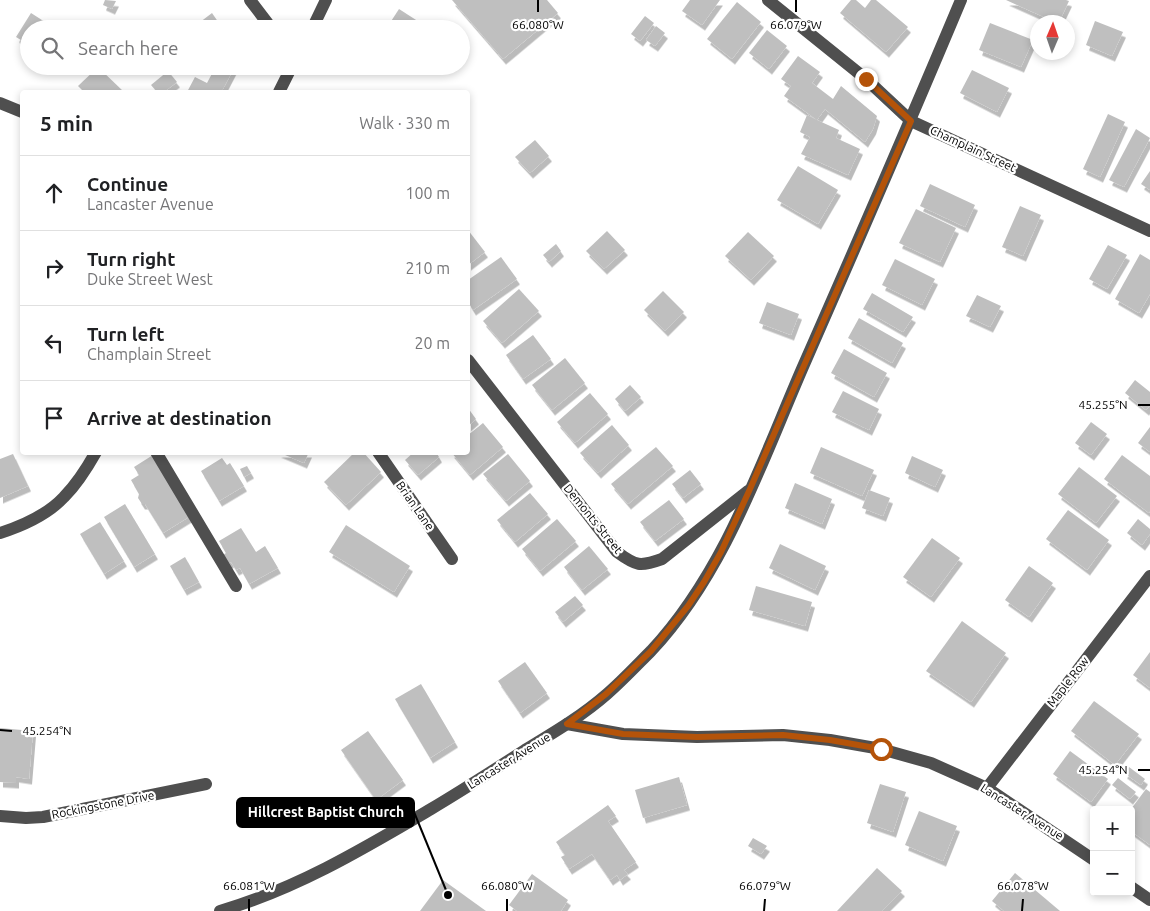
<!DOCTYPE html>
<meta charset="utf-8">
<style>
:root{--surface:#fff;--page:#f2f2f2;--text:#202124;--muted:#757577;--line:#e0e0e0}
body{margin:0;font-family:Ubuntu,sans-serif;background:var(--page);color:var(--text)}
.controls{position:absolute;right:15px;bottom:15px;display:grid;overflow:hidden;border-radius:5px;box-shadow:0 2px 8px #0003}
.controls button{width:45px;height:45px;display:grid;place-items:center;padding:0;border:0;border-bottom:1px solid var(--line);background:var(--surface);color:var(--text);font:25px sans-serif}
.compass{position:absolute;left:1030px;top:15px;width:45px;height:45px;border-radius:50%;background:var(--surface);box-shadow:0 2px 8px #0003;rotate:2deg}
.stop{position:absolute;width:15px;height:15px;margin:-11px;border:4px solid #b45309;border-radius:50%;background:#fff}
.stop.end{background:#b45309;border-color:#fff;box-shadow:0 1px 5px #0008}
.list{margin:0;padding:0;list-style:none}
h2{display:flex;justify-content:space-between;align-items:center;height:65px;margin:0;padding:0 20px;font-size:21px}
h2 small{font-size:16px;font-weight:400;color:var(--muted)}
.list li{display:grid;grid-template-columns:32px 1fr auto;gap:15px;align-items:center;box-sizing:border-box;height:75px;padding:0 20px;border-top:1px solid var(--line)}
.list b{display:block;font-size:19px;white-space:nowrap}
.list p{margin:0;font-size:16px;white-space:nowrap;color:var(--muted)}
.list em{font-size:16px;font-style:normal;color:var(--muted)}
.icon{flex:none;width:28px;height:28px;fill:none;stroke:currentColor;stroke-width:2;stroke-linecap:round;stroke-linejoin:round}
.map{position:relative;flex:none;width:1150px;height:911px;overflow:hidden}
.search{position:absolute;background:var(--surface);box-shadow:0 2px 8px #0003;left:20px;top:20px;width:450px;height:55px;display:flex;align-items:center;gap:12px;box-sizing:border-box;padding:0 18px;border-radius:28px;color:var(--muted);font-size:19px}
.panel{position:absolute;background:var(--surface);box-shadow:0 2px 8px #0003;left:20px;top:90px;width:450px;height:365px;border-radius:5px}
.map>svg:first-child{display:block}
.building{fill:#bfbfbf;filter:url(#shadow)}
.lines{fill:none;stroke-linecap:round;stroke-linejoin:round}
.minor{stroke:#4f4f4f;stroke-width:12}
.route{stroke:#b45309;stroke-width:6}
.ticks{fill:none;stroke:#000;stroke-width:2}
.labels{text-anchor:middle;stroke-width:4.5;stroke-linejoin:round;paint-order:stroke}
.street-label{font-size:12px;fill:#000;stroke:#fff}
.ticks-label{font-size:12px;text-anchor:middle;fill:#000;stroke:#fff;stroke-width:4.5;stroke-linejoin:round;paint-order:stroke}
.leader{fill:none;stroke:#000;stroke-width:2}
.callout-dot{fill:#000;stroke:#fff;stroke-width:2}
.callout{fill:#000;stroke:#000;stroke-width:2}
.callout-label{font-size:14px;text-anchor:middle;font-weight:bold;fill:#fff}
</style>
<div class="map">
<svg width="1150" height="911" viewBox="0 0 1150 911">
<defs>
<filter id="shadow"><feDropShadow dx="3" dy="5.5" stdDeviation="0" flood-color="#0004"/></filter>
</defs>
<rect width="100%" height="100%" fill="#fff"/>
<g class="building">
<polygon points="105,0 116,1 112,9 103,5"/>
<polygon points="452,0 547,0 558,13 503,59"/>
<polygon points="690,0 720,0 702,25 682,11"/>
<polygon points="851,0 856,0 865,8 871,0 876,0 908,27 886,52 840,13"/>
<polygon points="1006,0 1066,0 1069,1 1059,22 1055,22"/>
<polygon points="737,2 761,22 732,59 707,39"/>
<polygon points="399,9 427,27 426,29 386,29"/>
<polygon points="31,13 56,29 29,29 29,45 16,37"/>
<polygon points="212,13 223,29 191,29"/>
<polygon points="645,16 654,23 640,41 631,34"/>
<polygon points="1095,21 1123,32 1112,56 1086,45"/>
<polygon points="990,23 1033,40 1021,67 979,50"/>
<polygon points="656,26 665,33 655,46 646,40"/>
<polygon points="767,30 787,46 769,69 749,53"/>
<polygon points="798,56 820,72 812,83 833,99 841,86 877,116 873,129 865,142 825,109 817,120 839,130 836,138 860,149 848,175 801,154 810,137 800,132 807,115 817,120 784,96 791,86 781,79"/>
<polygon points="216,66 235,66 222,91 224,92 187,92 195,77 207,83"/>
<polygon points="98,67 124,92 84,92 78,86"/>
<polygon points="972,70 1009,88 997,112 960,93"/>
<polygon points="168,71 177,82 164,92 157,92 151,85"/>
<polygon points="1108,114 1125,122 1100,177 1083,169"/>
<polygon points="1136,129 1150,138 1124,187 1109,180"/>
<polygon points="535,140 549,156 530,173 515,157"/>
<polygon points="798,166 838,190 818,224 777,200"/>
<polygon points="1150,171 1150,190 1141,184"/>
<polygon points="930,184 975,205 965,227 920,206"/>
<polygon points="1020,206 1041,215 1023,256 1002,247"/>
<polygon points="916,209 956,228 940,262 899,243"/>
<polygon points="468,230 485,252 468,265"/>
<polygon points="607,231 625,250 604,269 586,251"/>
<polygon points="748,232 774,256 751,280 725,256"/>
<polygon points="556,244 561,251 549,262 543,255"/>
<polygon points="1108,245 1127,255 1107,289 1089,279"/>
<polygon points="1140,254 1150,260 1150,294 1139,313 1115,299"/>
<polygon points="501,257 517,279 473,310 468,302 468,280"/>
<polygon points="895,259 935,279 922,305 882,285"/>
<polygon points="519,289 539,311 502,343 483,321"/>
<polygon points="663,291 684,312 665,331 644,310"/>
<polygon points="872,293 913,317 903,332 863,309"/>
<polygon points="977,295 1001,306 990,327 966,316"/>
<polygon points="767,302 799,314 791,335 759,323"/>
<polygon points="859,318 903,343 892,363 848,338"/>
<polygon points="533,335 551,359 523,379 506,355"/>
<polygon points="844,349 887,373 874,397 831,373"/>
<polygon points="565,358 585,383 552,410 532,385"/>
<polygon points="1135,380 1150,392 1150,405 1146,410 1125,393"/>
<polygon points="630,385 641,397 625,411 615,399"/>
<polygon points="843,391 879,409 869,430 832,412"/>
<polygon points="590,393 608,414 575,443 557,422"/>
<polygon points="468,408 476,419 468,426"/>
<polygon points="1091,422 1107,434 1091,455 1075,443"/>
<polygon points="483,423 503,447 470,475 451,452 468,452 468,435"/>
<polygon points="612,425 629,445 598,473 580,453"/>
<polygon points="1150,427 1150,452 1138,443"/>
<polygon points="656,447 673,466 628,504 611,484"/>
<polygon points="821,447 874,470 862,496 810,473"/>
<polygon points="278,452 309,452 304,463"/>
<polygon points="355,452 363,452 381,472 346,505 324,482"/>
<polygon points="414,452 436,452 439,457 418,475 405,460"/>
<polygon points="13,454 28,486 0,498 0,459"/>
<polygon points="508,454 530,481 506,501 483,474"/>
<polygon points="153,455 192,515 163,533 145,504 142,504 138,498 139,494 131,480 139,475 134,467"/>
<polygon points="1122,455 1150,476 1150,511 1149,513 1104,479"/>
<polygon points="912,456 943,470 935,487 905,473"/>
<polygon points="222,458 227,465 230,463 244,486 219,501 201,471"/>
<polygon points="247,466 251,473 244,477 240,469"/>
<polygon points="1079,467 1117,496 1096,523 1058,494"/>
<polygon points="690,470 701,484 683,498 672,484"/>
<polygon points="795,483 832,499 822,524 785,508"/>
<polygon points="869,490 890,498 883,516 862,508"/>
<polygon points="530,493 548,514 515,542 497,520"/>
<polygon points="669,500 684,519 655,541 640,522"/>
<polygon points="125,504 155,554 134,567 104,517"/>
<polygon points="1068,510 1109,540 1087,570 1046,539"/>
<polygon points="557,519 576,541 540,571 522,549"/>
<polygon points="1138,519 1150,529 1150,534 1142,545 1127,533"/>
<polygon points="100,522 124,561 104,574 80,534"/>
<polygon points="346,525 410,566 394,592 329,552"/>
<polygon points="241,528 256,552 265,546 278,568 249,584 240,568 236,570 231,562 228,564 223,555 226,553 219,541"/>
<polygon points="932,538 960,558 931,597 903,577"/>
<polygon points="780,544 826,566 815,590 769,568"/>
<polygon points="589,546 608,569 582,590 564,567"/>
<polygon points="185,557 199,582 184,590 170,566"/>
<polygon points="1029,566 1053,583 1029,617 1005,600"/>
<polygon points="756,586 812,602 805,626 749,610"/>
<polygon points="575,596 583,605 563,622 555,612"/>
<polygon points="962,621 1006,653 971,702 926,671"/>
<polygon points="1150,652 1150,688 1133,675"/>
<polygon points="525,662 547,693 520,713 498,681"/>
<polygon points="421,684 455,742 430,758 395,699"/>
<polygon points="1094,701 1139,734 1115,765 1071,731"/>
<polygon points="0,728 33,731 29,779 16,777 16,783 0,782"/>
<polygon points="368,731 403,780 376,800 341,750"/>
<polygon points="1070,751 1108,779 1091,802 1053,774"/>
<polygon points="1129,767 1145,779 1141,785 1124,773"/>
<polygon points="679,777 687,805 643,818 635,790"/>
<polygon points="1118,778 1136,792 1130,799 1112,785"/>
<polygon points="880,784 906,792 893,832 867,823"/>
<polygon points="1146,789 1150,792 1150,845 1131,831 1131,809"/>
<polygon points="608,805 616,816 608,821 636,862 624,870 628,874 620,880 617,875 610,880 592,854 569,869 561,857 565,855 556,842"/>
<polygon points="919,811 957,826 943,861 905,845"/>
<polygon points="753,838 767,846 761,854 748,846"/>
<polygon points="877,868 902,891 882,911 837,911"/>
<polygon points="1015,873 1060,911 1004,911 992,901"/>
<polygon points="532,874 568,900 561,911 517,911 509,905"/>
<polygon points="443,880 486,911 420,911"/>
</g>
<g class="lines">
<g class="minor">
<polyline points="250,0 272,29"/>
<polyline points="768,0 866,79 911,121 1150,231"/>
<polyline points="312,29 326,0"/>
<polyline points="279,92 292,66"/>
<polyline points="0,103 22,112"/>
<path d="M468,360L617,552C636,566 640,567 662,559L748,491"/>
<polyline points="156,452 236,586"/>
<polyline points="378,452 452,559"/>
<path d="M0,533C22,526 48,514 64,497C77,484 87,468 96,452"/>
<polyline points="567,724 623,734 697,737 783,735 830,740 881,749 931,763 987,788 1094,860"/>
<polyline points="987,788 1150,576"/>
<polyline points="0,816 26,818 43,817 206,784"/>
<polyline points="1131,887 1150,900"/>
<path d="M220,911C296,889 363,849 431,809C463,790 494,770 525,750C553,733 582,716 607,694C622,681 637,665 651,651C724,573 760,466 802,369C856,246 909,124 961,0"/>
</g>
</g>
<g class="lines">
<polyline class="route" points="866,79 911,121 750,489 721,552 704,582 688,606 651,651 606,694 567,724 623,734 697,737 783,735 830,740 881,749"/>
</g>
<path class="ticks" d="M538,12V0M796,12V0M1138,405H1150M0,730L12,731M1138,770H1150M249,911V899M507,911V899M764,911L765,899M1022,911L1023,899"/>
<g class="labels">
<g class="street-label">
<text transform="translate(973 149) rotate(25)" y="4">Champlain Street</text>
<text transform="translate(415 506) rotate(55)" y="4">Brian Lane</text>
<text transform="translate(593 519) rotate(51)" y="4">Demonts Street</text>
<text transform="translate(1068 682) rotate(-52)" y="4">Maple Row</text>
<text transform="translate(509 761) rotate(-32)" y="4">Lancaster Avenue</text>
<text transform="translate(103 805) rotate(-11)" y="4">Rockingstone Drive</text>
<text transform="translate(1022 812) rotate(32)" y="4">Lancaster Avenue</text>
</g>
</g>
<g class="ticks-label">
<text x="538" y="29">66.080°W</text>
<text x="796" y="29">66.079°W</text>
<text x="1103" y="409">45.255°N</text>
<text x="47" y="735">45.254°N</text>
<text x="1103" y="774">45.254°N</text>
<text x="249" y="890">66.081°W</text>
<text x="507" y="890">66.080°W</text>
<text x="765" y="890">66.079°W</text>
<text x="1023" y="890">66.078°W</text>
</g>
<path class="leader" d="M448 895L414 812"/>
<circle class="callout-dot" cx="448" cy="895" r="5"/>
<rect class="callout" x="237" y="798" width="177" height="29" rx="5"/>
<g class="callout-label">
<text x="326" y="817">Hillcrest Baptist Church</text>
</g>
</svg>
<div class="controls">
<button>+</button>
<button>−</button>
</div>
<svg class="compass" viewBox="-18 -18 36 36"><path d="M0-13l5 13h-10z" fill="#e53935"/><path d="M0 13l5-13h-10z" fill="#757577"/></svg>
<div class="stop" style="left:881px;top:749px"></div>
<div class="stop end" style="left:866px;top:79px"></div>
<div class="search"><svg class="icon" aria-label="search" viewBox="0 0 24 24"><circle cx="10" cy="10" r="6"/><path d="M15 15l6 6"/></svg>Search here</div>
<section class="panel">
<h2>5 min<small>Walk · 330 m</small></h2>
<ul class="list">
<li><svg class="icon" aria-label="ahead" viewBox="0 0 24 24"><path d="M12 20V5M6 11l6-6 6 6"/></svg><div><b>Continue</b><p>Lancaster Avenue</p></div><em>100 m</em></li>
<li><svg class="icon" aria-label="right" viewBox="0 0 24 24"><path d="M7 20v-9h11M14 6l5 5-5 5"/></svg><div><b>Turn right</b><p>Duke Street West</p></div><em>210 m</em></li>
<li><svg class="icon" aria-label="left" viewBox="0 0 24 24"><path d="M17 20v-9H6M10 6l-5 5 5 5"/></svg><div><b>Turn left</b><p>Champlain Street</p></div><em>20 m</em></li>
<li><svg class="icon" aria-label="arrive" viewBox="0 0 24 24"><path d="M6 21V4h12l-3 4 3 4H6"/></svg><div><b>Arrive at destination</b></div></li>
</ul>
</section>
</div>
